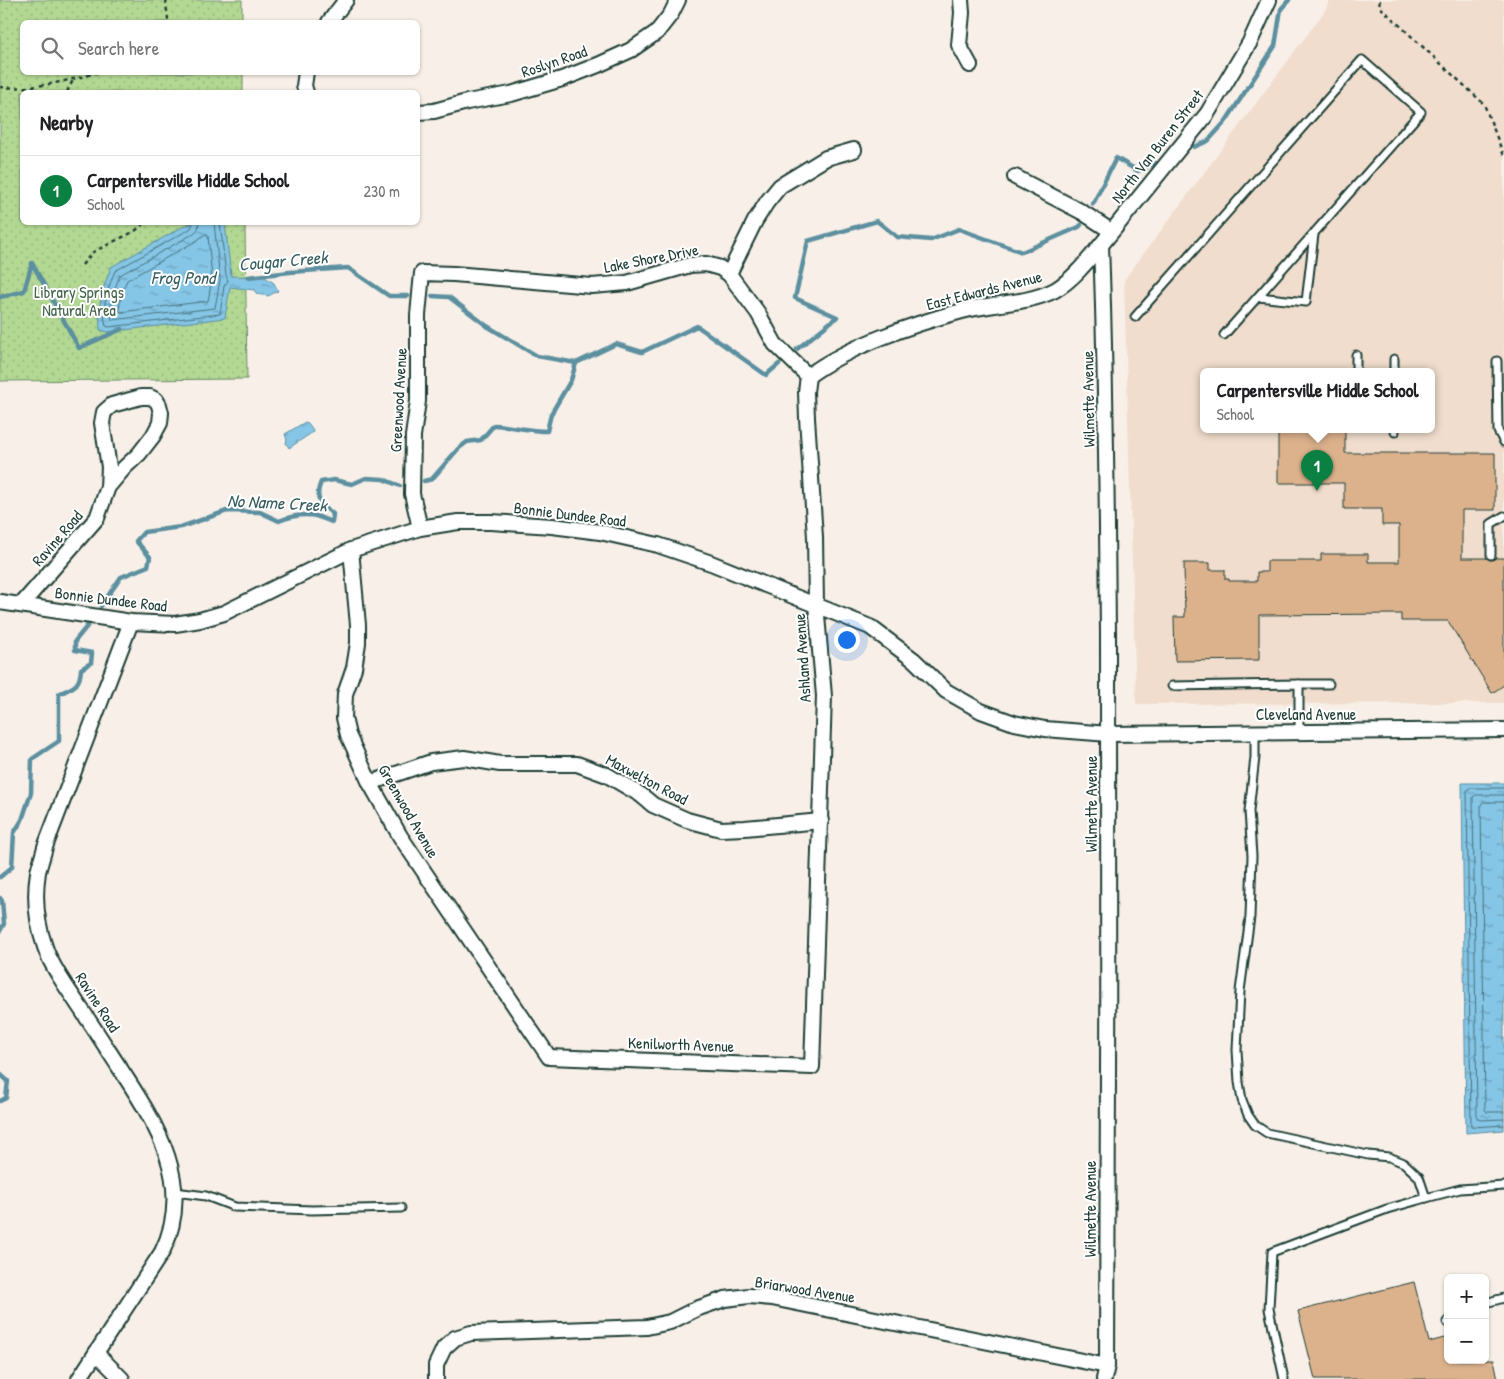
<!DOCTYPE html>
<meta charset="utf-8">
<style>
:root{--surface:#fff;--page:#f6f6f6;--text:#202124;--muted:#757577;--line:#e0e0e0;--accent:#0b8043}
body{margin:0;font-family:"Patrick Hand",sans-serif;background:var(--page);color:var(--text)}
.controls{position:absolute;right:15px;bottom:15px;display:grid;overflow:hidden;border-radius:8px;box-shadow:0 1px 4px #0004}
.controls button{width:45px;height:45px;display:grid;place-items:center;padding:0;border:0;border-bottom:1px solid var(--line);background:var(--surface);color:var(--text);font:25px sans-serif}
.you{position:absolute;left:846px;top:639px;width:18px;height:18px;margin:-12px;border:4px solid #fff;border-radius:50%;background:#1a73e8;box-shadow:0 0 0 8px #1a73e833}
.badge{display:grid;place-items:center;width:32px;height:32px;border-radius:50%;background:var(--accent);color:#fff;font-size:16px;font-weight:700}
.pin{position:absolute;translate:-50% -41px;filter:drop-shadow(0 1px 2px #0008)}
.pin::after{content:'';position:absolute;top:26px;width:18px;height:15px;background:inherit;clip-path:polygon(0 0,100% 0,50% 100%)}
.popup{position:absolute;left:1200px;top:368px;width:235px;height:65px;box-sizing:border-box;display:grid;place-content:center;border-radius:8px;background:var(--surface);filter:drop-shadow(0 1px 4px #0005);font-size:16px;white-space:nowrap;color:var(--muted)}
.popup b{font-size:19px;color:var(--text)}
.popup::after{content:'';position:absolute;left:50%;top:100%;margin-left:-10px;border:10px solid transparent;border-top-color:var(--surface)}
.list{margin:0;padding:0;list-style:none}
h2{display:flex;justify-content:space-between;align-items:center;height:65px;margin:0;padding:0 20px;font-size:21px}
h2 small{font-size:16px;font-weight:400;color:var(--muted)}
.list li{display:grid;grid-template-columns:32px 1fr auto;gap:15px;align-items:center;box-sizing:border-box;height:70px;padding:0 20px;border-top:1px solid var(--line)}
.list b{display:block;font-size:19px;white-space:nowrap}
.list p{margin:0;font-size:16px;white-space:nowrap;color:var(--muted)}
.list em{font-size:16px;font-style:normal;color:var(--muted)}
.icon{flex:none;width:28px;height:28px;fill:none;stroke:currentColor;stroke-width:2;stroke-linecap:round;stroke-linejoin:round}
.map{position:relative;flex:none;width:1504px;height:1379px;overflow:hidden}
.search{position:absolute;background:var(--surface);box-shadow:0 1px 4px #0004;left:20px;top:20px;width:400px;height:55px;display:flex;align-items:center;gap:12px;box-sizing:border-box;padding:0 18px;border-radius:8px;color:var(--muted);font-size:19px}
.panel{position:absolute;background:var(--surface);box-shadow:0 1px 4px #0004;left:20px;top:90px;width:400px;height:135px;border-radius:8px}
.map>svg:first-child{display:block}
.built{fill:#f0ddcd;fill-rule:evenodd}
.park{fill:url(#park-dots);stroke:#698a64}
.water{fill:url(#water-ripples);stroke:#5c8f9f}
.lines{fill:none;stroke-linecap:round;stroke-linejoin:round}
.shore{stroke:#48737b;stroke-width:1}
.stream{stroke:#5c8f9f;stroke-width:4.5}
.building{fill:#dcb28d;stroke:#1f3d34}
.lane-casing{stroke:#1f3d34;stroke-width:11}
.street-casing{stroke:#1f3d34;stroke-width:18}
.path{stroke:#1f3d34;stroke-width:2.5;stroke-dasharray:4 4;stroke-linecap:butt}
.lane{stroke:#fff;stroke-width:7}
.street{stroke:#fff;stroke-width:14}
.labels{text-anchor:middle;stroke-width:4;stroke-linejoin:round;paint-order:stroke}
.street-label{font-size:16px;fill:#1f3d34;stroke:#fff}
.park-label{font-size:16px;fill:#44644c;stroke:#fff}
.water-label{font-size:18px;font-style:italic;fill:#385f60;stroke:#fff}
</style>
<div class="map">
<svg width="1504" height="1379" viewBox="0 0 1504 1379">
<defs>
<pattern id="park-dots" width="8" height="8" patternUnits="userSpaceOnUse" patternTransform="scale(1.25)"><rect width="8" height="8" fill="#b3d893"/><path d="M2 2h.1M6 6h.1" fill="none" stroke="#9aba7f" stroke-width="1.8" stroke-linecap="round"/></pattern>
<pattern id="water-ripples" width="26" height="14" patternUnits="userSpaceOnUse" patternTransform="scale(1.25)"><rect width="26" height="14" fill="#85c5e6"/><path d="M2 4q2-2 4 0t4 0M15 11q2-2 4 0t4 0" fill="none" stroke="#6ca1bb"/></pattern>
</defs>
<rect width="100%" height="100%" fill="#f8f0e8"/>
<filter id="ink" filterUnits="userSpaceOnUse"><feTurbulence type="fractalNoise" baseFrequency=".02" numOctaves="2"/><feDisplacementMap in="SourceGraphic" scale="10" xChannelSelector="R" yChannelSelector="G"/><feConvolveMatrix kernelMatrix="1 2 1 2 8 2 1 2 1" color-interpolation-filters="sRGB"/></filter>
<g filter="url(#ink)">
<path class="built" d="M1330,0H1504V703L1136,704L1124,280L1324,12ZM1203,372H1431V430H1203Z"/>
<polygon class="park" points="0,0 242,0 242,22 22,22 22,72 243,73 243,92 22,92 22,222 245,223 247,379 0,381"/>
<g class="water">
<polygon points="194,222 225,223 231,276 265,277 274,283 278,291 268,296 257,294 254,290 230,287 225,318 108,332 100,330 99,308 103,289 111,267 184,226"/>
<polygon points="305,422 308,423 313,430 313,432 289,448 286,443 287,440 285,434"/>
<polygon points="1462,783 1504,783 1504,1130 1466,1133"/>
</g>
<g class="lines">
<g class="shore">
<path d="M193,222L192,226L190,229L115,271C108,288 101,307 106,326L109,327L220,314L224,286L228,281L226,275L220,222"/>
<path d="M199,222L198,229L193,234L120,275C115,288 108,305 112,320L215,308L220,280L214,222"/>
<polygon points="206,234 208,236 212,279 208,301 121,312 119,311 121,294 127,280 196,241"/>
<polyline points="1504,788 1469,788 1467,791 1471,1125 1473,1127 1504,1125"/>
<polyline points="1504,795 1476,795 1473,797 1477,1118 1480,1120 1504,1119"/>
<polyline points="1504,802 1483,802 1481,805 1485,1110 1487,1112 1504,1112"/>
</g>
<g class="stream">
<polyline points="1194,147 1208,141 1226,121 1275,46 1281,9 1289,0"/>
<polyline points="1093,204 1116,158 1138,171 1156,163"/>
<polyline points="248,277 290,272 348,268 389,296 408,296"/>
<polyline points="432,296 449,297 487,326 537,356 576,363 616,344 642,352 697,326 766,375 779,364"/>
<polyline points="0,297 24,291 32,263 79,348 122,329"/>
<polyline points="797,349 837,317 795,298 808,241 877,221 897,237 931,240 959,229 1022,252 1079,227 1081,225"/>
<path d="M424,481L432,479L458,449L467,442L481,440L494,425C512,426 529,431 547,431L551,414L571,380L576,363"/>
<path d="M101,606L121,577L148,566L150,557L136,541L144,532L181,527L227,511L260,512L279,521C291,516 303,513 316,516C322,518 326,520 332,522L333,514C320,504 314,498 321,482L334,480L352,484L366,478L383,479L400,486"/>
<path d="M0,877L12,867L14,833L22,820L31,793L32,759L59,741V694C73,687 80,687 81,669L91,663L92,653L75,650V641L88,625"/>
<polyline points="0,898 2,901 4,924 0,931"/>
<polyline points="0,1074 8,1081 6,1098 0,1101"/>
</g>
</g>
<g class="building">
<polygon points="1278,430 1345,430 1345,453 1495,453 1495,510 1462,510 1462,558 1486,558 1491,560 1496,558 1504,558 1504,685 1492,693 1448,621 1401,621 1401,614 1259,615 1259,660 1175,661 1174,617 1185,617 1184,563 1210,563 1210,570 1225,570 1225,579 1229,579 1229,581 1257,581 1257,572 1267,572 1267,561 1321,561 1321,554 1368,554 1368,562 1399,562 1399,525 1382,525 1382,509 1344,509 1344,483 1278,483"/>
<polygon points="1414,1282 1429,1342 1448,1337 1448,1360 1494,1360 1498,1379 1315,1379 1298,1311"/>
</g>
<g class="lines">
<g class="lane-casing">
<g id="lane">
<polyline points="1258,297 1306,302 1314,234"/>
<polyline points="1135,317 1362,60 1421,112 1224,335"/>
<polyline points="1394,359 1394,372"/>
<polyline points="1497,361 1498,431 1504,442"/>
<polyline points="1356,372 1356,355"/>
<polyline points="1395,430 1395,432"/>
<polyline points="1491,555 1491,524 1504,516"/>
<polyline points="1299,684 1329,684"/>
<polyline points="1172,686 1299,684 1299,732"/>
<polyline points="1255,732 1255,757 1249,811 1252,856 1250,917 1240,991 1237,1050 1239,1082 1242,1100 1248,1115 1255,1125 1267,1133 1368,1155 1389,1157 1404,1163 1419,1177 1426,1198 1460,1189 1504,1186"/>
<polyline points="175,1192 206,1196 235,1207 312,1210 401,1208"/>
<polyline points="1485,1303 1504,1298"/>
<polyline points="1447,1322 1448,1321"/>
<polyline points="1284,1379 1269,1309 1272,1252 1387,1209 1426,1198"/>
</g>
</g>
<g class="street-casing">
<g id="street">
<polyline points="961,0 962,13 959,45 970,65"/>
<polyline points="329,22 346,0"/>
<polyline points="306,92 304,86 306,72"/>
<polyline points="418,112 434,111 467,102 511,94 562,79 598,65 631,50 657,32 671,14 678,0"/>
<polyline points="1015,177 1082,212 1111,231"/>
<polyline points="729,274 755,221 767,202 780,186 826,158 854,150"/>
<path d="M808,376C849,346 913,324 962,311C992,303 1028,304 1055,290C1074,279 1088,260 1101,245"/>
<polyline points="420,528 412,494 413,436 418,401 418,315 422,273 454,274 592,286 627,283 690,265 706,264 720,268 729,274 758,313 775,344 808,376"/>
<polyline points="351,550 358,625 358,643 354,668 345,694 344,718 348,735 370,783 400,836 549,1057 812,1067 824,696 816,604 815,537 807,418 806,392 808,376"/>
<polyline points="0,602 131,622 175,624 200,620 224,613 351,550 420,528 458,522 491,522 552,526 600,532 658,545 711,563 870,627 914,660 946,691 981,711 1014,723 1045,729 1109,734 1504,730"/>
<polyline points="21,605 97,518 108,487 109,467 102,423 104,412 112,405 141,397 150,397 156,400 159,405 161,413 160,423 153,436 139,454 124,468 108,487"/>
<polyline points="370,783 431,762 464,758 500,764 577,764 607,775 641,795 653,805 687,820 721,829 745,828 821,821"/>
<polyline points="96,1353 122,1379"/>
<path d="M79,1379L162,1252C195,1185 157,1125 121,1070C106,1047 92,1025 77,1003C66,986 51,966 45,947C37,924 34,897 38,872C40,864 43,855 45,847L131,622"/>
<polyline points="436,1379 436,1365 444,1348 455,1338 471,1333 647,1327 670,1322 696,1309 725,1299 749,1296 772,1298 1107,1366"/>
<path d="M1104,1379L1107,1366C1108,1122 1109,877 1108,633C1107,504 1106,374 1101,245L1207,114L1250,42L1269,0"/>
</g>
</g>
<g class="path">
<path d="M167,0C164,7 170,15 167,22"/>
<polyline points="1380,0 1379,6 1484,104 1504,156"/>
<path d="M0,87C33,90 67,81 99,72"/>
<polyline points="67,92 73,80"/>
<polyline points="162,222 167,222"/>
<polyline points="82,265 93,252 135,231 146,222"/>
</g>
<use href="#lane" class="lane"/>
<use href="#street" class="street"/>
</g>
</g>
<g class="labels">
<g class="street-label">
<text transform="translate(554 61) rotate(-19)" y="6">Roslyn Road</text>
<text transform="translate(1157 146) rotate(-52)" y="6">North Van Buren Street</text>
<text transform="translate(651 258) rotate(-11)" y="6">Lake Shore Drive</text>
<text transform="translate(984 290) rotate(-14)" y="6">East Edwards Avenue</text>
<text transform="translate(1088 399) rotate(-91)" y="6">Wilmette Avenue</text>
<text transform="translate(398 400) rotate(-87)" y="6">Greenwood Avenue</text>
<text transform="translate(570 514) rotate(7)" y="6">Bonnie Dundee Road</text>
<text transform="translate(57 538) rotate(-49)" y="6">Ravine Road</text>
<text transform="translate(111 599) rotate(7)" y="6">Bonnie Dundee Road</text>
<text transform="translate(802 658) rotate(-94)" y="6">Ashland Avenue</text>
<text x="1306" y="720">Cleveland Avenue</text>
<text transform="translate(647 779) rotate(28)" y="6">Maxwelton Road</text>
<text transform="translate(1091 804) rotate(-90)" y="6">Wilmette Avenue</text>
<text transform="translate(409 811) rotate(60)" y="6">Greenwood Avenue</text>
<text transform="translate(98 1002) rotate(57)" y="6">Ravine Road</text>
<text transform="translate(681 1044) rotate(2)" y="6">Kenilworth Avenue</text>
<text transform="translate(1090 1209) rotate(-90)" y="6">Wilmette Avenue</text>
<text transform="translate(805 1289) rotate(9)" y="6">Briarwood Avenue</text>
</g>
<g class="park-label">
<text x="79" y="298">Library Springs<tspan x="79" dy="18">Natural Area</tspan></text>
</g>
<g class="water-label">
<text transform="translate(283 261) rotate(-5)" y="6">Cougar Creek</text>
<text x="183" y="284">Frog Pond</text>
<text transform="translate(277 503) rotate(3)" y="6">No Name Creek</text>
</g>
</g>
</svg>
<div class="controls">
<button>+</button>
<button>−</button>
</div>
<div class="you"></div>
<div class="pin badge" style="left:1317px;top:491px">1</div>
<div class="popup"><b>Carpentersville Middle School</b>School</div>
<div class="search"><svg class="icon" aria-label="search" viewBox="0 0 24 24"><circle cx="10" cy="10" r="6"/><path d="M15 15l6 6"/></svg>Search here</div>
<section class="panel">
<h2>Nearby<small></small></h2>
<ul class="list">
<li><span class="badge">1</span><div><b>Carpentersville Middle School</b><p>School</p></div><em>230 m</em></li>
</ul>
</section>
</div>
